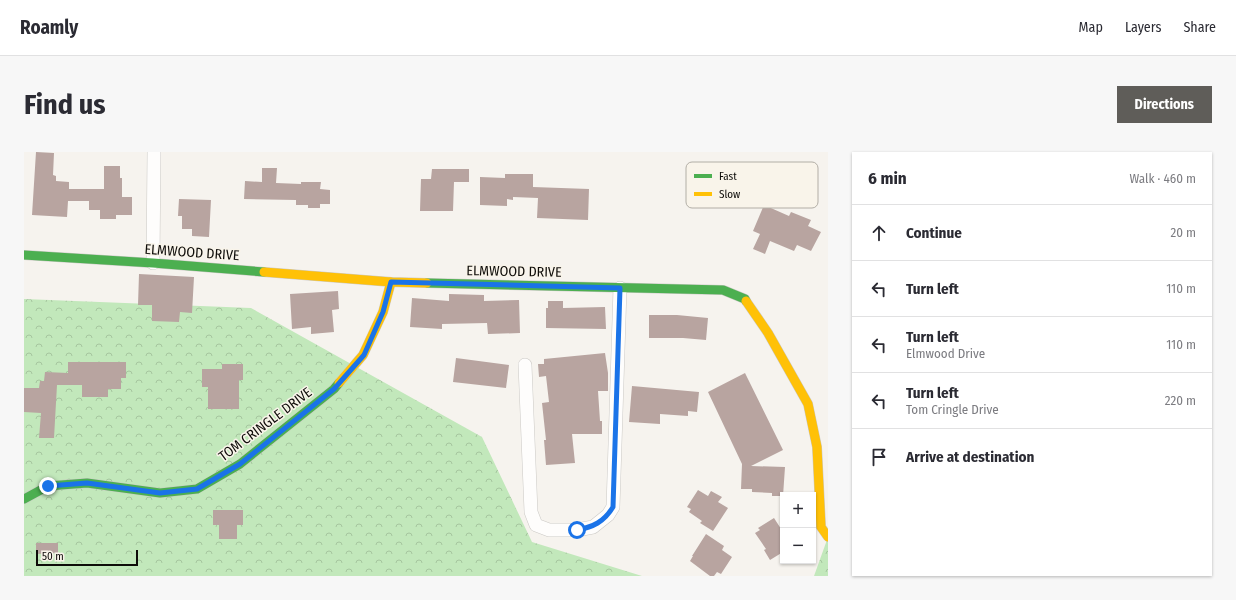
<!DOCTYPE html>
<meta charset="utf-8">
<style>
:root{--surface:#fff;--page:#f7f7f7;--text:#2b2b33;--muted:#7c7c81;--line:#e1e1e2;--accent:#5f5d59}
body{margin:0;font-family:"Fira Sans Condensed",sans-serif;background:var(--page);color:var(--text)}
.controls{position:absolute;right:12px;bottom:12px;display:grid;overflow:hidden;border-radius:0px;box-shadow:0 1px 3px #0004}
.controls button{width:36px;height:36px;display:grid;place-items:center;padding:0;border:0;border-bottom:1px solid var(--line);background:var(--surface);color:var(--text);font:20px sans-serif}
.scale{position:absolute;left:12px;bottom:10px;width:102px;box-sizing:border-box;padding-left:4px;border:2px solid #0e0c09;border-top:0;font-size:11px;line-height:14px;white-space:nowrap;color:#0e0c09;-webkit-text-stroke:3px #f9f4ea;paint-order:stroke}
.stop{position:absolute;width:12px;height:12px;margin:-9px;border:3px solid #1a73e8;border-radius:50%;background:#fff}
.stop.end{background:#1a73e8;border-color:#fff;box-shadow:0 1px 4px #0008}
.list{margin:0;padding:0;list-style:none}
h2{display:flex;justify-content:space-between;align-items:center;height:52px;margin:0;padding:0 16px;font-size:17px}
h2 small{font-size:13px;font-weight:400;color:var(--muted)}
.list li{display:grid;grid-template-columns:26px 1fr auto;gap:12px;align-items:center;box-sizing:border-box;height:56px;padding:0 16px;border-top:1px solid var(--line)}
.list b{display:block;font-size:15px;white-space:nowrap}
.list p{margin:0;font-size:13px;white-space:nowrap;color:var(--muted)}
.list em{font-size:13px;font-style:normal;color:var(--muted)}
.icon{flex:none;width:22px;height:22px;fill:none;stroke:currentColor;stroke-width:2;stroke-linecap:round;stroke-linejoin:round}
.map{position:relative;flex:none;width:804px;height:424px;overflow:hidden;border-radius:0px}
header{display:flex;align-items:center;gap:24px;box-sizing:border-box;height:56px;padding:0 20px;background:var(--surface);border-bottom:1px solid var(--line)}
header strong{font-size:19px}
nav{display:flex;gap:22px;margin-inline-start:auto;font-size:14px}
.intro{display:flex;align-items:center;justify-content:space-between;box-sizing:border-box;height:96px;padding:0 24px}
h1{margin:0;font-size:28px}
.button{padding:10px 18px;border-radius:0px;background:var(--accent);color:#fff;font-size:14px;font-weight:700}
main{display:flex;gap:24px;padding:0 24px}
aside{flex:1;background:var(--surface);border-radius:0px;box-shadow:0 1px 3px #0004}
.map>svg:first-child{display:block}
.forest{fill:url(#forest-crowns)}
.building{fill:#b8a4a0}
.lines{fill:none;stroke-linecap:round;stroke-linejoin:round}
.street-casing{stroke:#cbc9c5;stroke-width:14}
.fast-casing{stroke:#cbc9c5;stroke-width:10}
.slow-casing{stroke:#cbc9c5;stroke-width:10}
.street{stroke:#fefdfc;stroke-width:13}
.fast{stroke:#4caf50;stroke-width:9}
.slow{stroke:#ffc107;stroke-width:9}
.route{stroke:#1a73e8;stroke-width:5}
.labels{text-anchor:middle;stroke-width:3;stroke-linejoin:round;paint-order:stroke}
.street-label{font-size:14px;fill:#0e0c09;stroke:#f9f4ea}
.key{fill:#f9f4ea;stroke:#b2aea6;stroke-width:1}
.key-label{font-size:11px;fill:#0e0c09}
</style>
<header>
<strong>Roamly</strong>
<nav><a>Map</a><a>Layers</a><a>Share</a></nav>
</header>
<div class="intro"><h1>Find us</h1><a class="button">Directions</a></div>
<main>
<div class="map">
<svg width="804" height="424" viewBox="0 0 804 424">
<defs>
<pattern id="forest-crowns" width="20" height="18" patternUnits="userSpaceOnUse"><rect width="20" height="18" fill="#c2e8bb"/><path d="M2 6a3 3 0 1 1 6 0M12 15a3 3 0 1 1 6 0" fill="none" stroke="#a6c69f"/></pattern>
</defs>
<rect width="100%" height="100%" fill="#f6f3ee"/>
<g class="forest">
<polygon points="0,147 227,156 458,285 508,390 618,424 0,424"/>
<polygon points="804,385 804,424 790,424"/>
</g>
<g class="building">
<polygon points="12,0 30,1 29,23 32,24 32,29 45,30 45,37 80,37 80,14 96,14 96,26 98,26 98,45 108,45 108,63 92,63 92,67 76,67 76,58 65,58 65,49 44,49 43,65 8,63"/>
<polygon points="238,16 253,16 252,31 277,32 277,30 297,30 296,37 306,38 306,52 296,52 296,56 284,56 284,53 272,53 272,48 220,47 221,29 238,30"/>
<polygon points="408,17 445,17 445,30 430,30 429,59 396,59 397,27 407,27"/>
<polygon points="481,22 509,22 509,35 565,37 564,68 513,66 514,46 489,45 489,48 483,47 483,54 456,53 456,25 481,26"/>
<polygon points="155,47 187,48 185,85 168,84 168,77 158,77 158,64 154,64"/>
<polygon points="740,53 765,64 767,60 787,68 784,74 797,80 787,99 773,93 770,99 746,89 741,102 729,97 736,82 729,79"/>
<polygon points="115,122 170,125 168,161 156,160 155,170 128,169 128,153 114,153"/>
<polygon points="314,139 315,157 308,158 310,180 287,182 287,175 268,177 266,142"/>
<polygon points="425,142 460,143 460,149 495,148 496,181 464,182 463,171 418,172 418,177 386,175 388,146 425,149"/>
<polygon points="524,149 539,149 539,156 581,155 582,177 522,176 522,156 524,156"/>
<polygon points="625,163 653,163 684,166 682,188 659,186 625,186"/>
<polygon points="581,201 584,221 584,239 574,239 576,269 578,269 578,282 548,282 551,311 522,313 520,288 522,288 518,251 525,250 522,224 515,225 514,212 520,212 520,207"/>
<polygon points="432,206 485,213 482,236 429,230"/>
<polygon points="44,210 102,210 102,226 97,226 97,237 84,237 84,245 58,245 58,233 33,233 30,286 15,286 17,261 0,260 0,236 15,236 16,229 20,229 21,220 44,221"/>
<polygon points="198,212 219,212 219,228 215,228 215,257 184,257 184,235 178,235 178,217 198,217"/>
<polygon points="721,221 759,298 727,314 761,315 759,344 748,344 748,341 728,340 728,337 717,337 718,312 684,240"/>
<polygon points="608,234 675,240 673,260 664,259 664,264 636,262 636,272 605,270"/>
<polygon points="674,338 684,344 687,339 698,345 694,350 704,356 689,379 676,371 678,369 665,360 667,357 663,355"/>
<polygon points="189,358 219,358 219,373 213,373 213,387 195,387 195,373 189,373"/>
<polygon points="750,366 759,380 759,400 746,408 740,398 742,397 731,381 736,378 734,376"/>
<polygon points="682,382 700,394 698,398 708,405 697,422 693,420 690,424 686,424 666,409 669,404 668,404"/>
<polygon points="12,391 34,391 34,401 12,402"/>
</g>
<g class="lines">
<g class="street-casing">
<g id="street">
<polyline points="129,111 130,0"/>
<polyline points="501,213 507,360 512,373 525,378 553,378 569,375 584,363 589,355 596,136"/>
</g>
</g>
<g class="fast-casing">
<g id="fast">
<polyline points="0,103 129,111 240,120"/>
<polyline points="403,131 699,138 721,147 722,149"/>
<polyline points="0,347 24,334 63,331 136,341 173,337 216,312 310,237 315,231"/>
</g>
</g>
<g class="slow-casing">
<g id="slow">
<polyline points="240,120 367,130 403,131"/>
<polyline points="722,149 744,181 784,252 793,295 797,375 804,385"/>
<polyline points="315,231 339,203 359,160 367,130"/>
</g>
</g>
<use href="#street" class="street"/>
<use href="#fast" class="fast"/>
<use href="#slow" class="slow"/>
</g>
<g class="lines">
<path class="route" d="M24,334L63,331L136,341L173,337L216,312L310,237L340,203L359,160L367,130L596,136L589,355C580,370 569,375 553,378"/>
</g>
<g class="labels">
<g class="street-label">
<text transform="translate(168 100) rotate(4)" y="5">ELMWOOD DRIVE</text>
<text transform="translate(490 119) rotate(1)" y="5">ELMWOOD DRIVE</text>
<text transform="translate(241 272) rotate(-37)" y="5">TOM CRINGLE DRIVE</text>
</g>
</g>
<rect x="662" y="10" width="132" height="46" rx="6" class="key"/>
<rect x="670" y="22" width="18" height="4" fill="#4caf50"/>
<rect x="670" y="40" width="18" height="4" fill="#ffc107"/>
<g class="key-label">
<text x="695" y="28">Fast</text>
<text x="695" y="46">Slow</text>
</g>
</svg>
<div class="controls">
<button>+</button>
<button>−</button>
</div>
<div class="scale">50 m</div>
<div class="stop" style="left:553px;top:378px"></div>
<div class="stop end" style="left:24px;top:334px"></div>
</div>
<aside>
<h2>6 min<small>Walk · 460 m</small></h2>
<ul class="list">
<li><svg class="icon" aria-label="ahead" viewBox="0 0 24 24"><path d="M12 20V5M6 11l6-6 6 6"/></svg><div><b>Continue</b></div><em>20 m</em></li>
<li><svg class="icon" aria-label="left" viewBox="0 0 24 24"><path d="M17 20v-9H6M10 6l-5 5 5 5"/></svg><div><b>Turn left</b></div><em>110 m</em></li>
<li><svg class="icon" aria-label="left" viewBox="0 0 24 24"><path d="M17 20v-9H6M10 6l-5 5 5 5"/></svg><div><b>Turn left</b><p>Elmwood Drive</p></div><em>110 m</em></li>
<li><svg class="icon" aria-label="left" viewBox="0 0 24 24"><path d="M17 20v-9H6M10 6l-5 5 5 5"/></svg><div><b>Turn left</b><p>Tom Cringle Drive</p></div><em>220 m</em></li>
<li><svg class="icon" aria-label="arrive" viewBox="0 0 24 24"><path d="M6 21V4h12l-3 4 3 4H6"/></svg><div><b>Arrive at destination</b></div></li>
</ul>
</aside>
</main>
